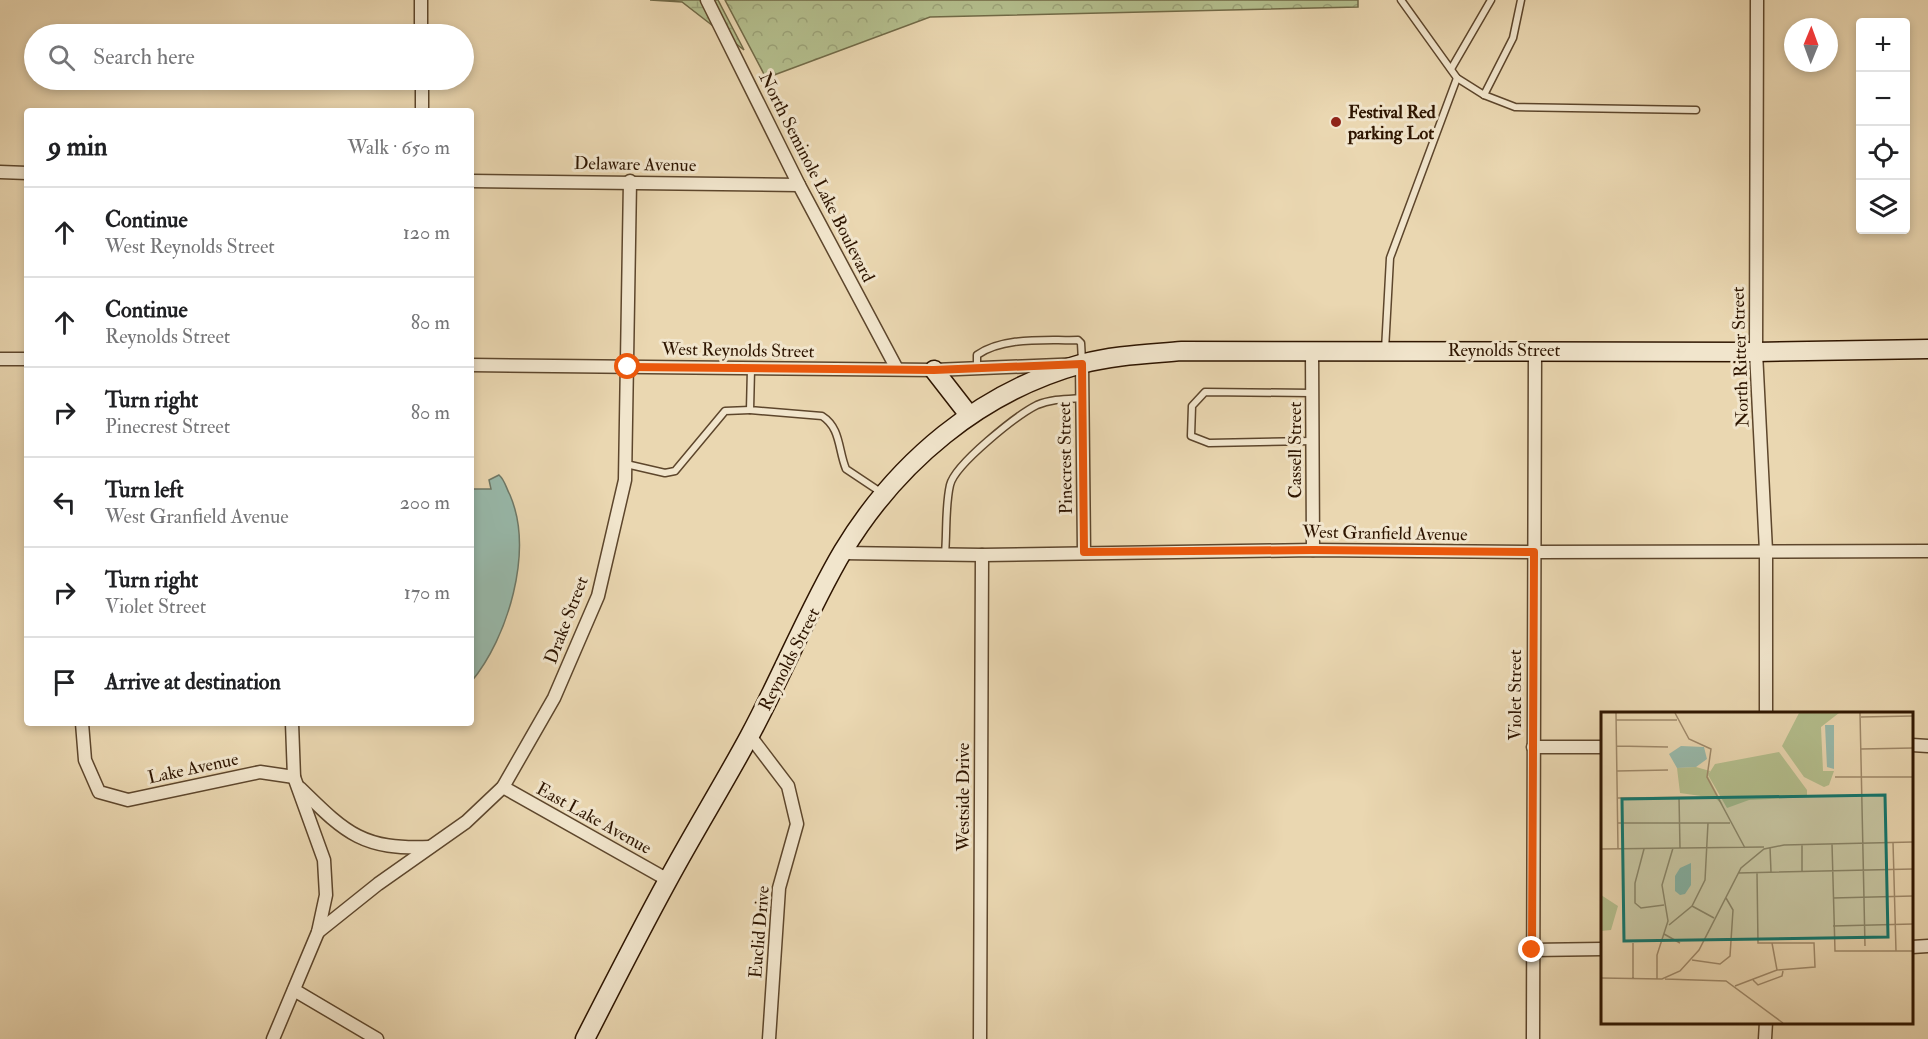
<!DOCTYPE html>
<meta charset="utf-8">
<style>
:root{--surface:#fff;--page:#f2f2f2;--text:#202124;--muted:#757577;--line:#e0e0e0}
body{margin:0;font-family:"IM FELL Double Pica",serif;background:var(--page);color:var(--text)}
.controls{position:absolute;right:18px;top:18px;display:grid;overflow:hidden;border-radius:6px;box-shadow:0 3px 9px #0003}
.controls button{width:54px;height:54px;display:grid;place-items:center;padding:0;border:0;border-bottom:2px solid var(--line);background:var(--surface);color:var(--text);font:30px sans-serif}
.compass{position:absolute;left:1784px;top:18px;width:54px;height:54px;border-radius:50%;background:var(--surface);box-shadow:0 3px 9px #0003;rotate:1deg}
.stop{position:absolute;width:18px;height:18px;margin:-14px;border:4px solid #ea580c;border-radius:50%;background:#fff}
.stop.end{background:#ea580c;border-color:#fff;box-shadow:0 2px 6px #0008}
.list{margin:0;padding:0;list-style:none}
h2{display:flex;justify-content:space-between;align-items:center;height:78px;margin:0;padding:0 24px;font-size:26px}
h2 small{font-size:20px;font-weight:400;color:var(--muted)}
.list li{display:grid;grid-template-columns:39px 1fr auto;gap:18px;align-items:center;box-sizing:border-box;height:90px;padding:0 24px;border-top:2px solid var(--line)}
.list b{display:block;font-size:22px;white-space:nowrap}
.list p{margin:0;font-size:20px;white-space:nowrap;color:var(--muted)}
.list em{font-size:20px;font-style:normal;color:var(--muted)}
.icon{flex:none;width:33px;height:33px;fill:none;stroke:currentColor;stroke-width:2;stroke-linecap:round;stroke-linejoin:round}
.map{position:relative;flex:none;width:1928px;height:1039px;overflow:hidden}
.search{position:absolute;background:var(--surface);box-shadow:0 3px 9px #0003;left:24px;top:24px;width:450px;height:66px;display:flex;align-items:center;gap:15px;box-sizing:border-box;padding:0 21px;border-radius:33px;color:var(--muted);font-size:22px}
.panel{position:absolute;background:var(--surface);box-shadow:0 3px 9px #0003;left:24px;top:108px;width:450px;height:618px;border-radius:6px}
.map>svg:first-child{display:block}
.forest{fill:url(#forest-crowns);stroke:#716a47;stroke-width:1.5}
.wetland{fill:url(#wetland-marsh);stroke:#716a47;stroke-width:1.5}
.water{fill:#98baac;stroke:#6e7867;stroke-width:1.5}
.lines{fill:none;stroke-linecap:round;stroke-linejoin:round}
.service-casing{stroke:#5d462c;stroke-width:9}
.minor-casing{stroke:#5d462c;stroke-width:15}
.secondary-casing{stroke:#2e1500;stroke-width:21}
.service{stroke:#f1e5cc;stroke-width:6}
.minor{stroke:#f1e5cc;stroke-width:12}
.secondary{stroke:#f1e5cc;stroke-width:18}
.route{stroke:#ea580c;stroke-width:8}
.poi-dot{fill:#8f2418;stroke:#f1e5cc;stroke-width:2}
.labels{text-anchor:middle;stroke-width:6;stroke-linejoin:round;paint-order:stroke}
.poi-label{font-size:18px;font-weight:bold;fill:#2e1500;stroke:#f1e5cc;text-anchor:start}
.street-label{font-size:18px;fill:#2e1500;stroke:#f1e5cc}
.inset-road{fill:none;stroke:#9f896a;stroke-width:1.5}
.view{fill:#0f766e;fill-opacity:0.15;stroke:#0f766e;stroke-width:3}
.inset-edge{fill:none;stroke:#2e1500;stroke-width:3}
</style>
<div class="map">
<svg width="1928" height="1039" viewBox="0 0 1928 1039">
<defs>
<pattern id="forest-crowns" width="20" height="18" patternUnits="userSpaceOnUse" patternTransform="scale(1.5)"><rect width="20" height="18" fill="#b4bf8e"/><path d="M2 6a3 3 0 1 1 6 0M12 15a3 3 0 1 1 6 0" fill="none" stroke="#9ba379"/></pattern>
<pattern id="wetland-marsh" width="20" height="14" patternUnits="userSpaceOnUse" patternTransform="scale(1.5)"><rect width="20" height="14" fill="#b4bf8e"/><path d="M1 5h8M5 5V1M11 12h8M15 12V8" fill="none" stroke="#9ba379"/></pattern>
</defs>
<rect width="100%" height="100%" fill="#ead7b1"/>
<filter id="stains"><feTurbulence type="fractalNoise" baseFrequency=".00333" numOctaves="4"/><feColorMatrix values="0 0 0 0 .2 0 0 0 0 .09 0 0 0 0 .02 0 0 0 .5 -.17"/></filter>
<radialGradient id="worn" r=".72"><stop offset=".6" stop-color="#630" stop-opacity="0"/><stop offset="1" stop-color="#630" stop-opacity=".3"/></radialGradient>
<polygon class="forest" points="725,0 1358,0 1358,7 930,17 766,78"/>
<polygon class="wetland" points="650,0 718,0 744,50 682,2"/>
<path class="water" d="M499,475C505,480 506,488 510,495C534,551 508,638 471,682V489H491L489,480Z"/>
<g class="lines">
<g class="service-casing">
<g id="service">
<polyline points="1401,0 1457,78 1484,95 1515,107 1696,110"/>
<polyline points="1451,69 1491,0"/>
<polyline points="1484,95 1513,38 1521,0"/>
<polyline points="1385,350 1390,258 1457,78"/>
<path d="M977,368V355C1004,336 1047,341 1078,340L1081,343L1082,361"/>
<path d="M751,369L750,410L822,416C841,428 838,450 846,469L882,493"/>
<polyline points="1312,393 1205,392 1192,406 1191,436 1209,443 1313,441"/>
<polyline points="626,464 665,473 675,471 725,411 750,410"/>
<path d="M945,554C947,532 945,507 950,485C955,464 1017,415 1037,405C1051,399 1067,399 1082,398"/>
</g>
</g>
<g class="minor-casing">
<g id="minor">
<polyline points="421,0 421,34"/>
<polyline points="707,0 799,185 897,369"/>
<polyline points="1757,0 1756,352 1766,551 1766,714"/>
<polyline points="422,80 422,111"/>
<polyline points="0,172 27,173"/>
<polyline points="471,181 799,185"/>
<polyline points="1312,350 1313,550"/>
<polyline points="0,359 27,359"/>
<polyline points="471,365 934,370 1082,364 1084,552"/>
<polyline points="842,553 982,555 1313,550 1534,552 1928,551"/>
<polyline points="82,723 85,760 99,792 128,800 260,772 294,777"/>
<polyline points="750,736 788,786 797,824 779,888 769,1039"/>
<polyline points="1912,745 1928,746"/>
<polyline points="1533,747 1602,747"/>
<polyline points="503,787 668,880"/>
<path d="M300,788C346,833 362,850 430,847"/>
<polyline points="318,932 378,884 466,822 503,787 554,698 598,596 625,480 630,181"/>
<polyline points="1912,947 1928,946"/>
<polyline points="1532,950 1602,949"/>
<polyline points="294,990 377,1039"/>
<polyline points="273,1039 318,932 326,895 324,860 294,777 292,723"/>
<polyline points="980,1039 982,555"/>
<polyline points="1533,1039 1535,350"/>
<polyline points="1765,1039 1766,1022"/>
</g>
</g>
<g class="secondary-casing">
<g id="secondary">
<polyline points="934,370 969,415"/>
<path d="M585,1039C612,986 639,933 668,880C694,832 723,785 749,737C782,676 808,610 843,551C897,462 980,392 1081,364C1114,355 1149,354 1182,351L1756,352L1928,349"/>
</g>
</g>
<use href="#service" class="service"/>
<use href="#minor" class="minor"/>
<use href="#secondary" class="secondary"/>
</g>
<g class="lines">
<polyline class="route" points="628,367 934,370 1082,364 1084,552 1313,550 1534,552 1532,950"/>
</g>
<circle class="poi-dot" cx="1336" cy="122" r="6"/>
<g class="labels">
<g class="poi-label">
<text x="1348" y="118">Festival Red<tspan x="1348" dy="21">parking Lot</tspan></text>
</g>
<g class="street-label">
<text transform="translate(635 164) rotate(1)" y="6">Delaware Avenue</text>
<text transform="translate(817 177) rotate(63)" y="6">North Seminole Lake Boulevard</text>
<text transform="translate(738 350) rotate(1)" y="6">West Reynolds Street</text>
<text x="1504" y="356">Reynolds Street</text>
<text transform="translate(1740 357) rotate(-92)" y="6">North Ritter Street</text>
<text transform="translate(1295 450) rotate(-90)" y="6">Cassell Street</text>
<text transform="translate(1065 458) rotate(-91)" y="6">Pinecrest Street</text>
<text transform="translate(1385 533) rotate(1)" y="6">West Granfield Avenue</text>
<text transform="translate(566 620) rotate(-69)" y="6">Drake Street</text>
<text transform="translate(789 659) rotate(-63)" y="6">Reynolds Street</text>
<text transform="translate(1515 695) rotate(-90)" y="6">Violet Street</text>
<text transform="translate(193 768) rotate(-12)" y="6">Lake Avenue</text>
<text transform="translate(963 797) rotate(-90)" y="6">Westside Drive</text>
<text transform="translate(594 818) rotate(29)" y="6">East Lake Avenue</text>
<text transform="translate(759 932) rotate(-85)" y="6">Euclid Drive</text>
</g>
</g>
<g transform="translate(1601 712)">
<rect width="312" height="312" fill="#ead7b1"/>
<path d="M198,1H238L220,15L222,59H233L228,73L223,75L203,65L181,34ZM178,40L206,78V85L148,88L126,96L107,63L114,52Z" fill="#b4bf8e"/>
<path d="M95,55L109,59L107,64L122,93L114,86L79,81L76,56ZM0,183L17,194L10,218L0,219Z" fill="#b4bf8e"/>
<path d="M224,13H233V57L226,55ZM80,34L103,35L106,47L95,55L76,56L68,42ZM90,151V173L84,182L79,183L74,179V164L79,156Z" fill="#98baac"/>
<path class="inset-road" d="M15,1L17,137M74,1L88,27L110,37L106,65L144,136M259,1L264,234M260,5L312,4M15,8H76M15,34L67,35M260,37L312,36M16,59L67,58M234,65H312M78,85L79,136M17,86L117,85M17,111H129M292,130L295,239M201,132V159M231,132L234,239H312M169,135L170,160M0,137L163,135M43,137L34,171V191L40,196L63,193M137,161L312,157M232,186L312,184M91,194L113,206M68,213L91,194L104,168L107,111M232,214L312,212M63,222L79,231M171,231L176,258M91,248L119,252L129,244L132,198L125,186M0,266L61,267L79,259L98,238L140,156L163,137L183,133L312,130M32,267V231M56,267V243L67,209L61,173L72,136M64,267L125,269L182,311M152,268L157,273L181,264L182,259M134,274L176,258L214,255L213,231H157L156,161"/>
<path class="view" d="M284,83L287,225L23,229L21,87Z"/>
<rect width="312" height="312" class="inset-edge"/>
</g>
<rect width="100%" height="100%" filter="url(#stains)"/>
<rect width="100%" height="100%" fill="url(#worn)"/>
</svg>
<div class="controls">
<button>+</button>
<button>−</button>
<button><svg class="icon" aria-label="locate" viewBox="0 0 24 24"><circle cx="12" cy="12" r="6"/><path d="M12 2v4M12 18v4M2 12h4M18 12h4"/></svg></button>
<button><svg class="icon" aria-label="layers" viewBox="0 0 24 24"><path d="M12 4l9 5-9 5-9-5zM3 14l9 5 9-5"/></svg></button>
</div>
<svg class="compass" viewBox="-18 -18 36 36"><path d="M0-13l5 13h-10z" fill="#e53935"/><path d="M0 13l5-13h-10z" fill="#757577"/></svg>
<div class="stop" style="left:628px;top:367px"></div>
<div class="stop end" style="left:1532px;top:950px"></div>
<div class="search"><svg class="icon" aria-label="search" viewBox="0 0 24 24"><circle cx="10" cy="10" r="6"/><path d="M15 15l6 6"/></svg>Search here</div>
<section class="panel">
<h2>9 min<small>Walk · 650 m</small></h2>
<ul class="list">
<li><svg class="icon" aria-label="ahead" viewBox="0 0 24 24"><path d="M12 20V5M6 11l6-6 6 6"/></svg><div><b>Continue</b><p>West Reynolds Street</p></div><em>120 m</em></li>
<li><svg class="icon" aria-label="ahead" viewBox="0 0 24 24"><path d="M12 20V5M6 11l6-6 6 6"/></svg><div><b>Continue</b><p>Reynolds Street</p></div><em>80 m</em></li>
<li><svg class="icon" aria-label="right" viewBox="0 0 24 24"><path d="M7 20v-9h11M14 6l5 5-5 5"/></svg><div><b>Turn right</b><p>Pinecrest Street</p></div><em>80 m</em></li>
<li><svg class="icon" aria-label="left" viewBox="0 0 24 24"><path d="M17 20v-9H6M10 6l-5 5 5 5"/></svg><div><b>Turn left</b><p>West Granfield Avenue</p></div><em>200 m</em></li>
<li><svg class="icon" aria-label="right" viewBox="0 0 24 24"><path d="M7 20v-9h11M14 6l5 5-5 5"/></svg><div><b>Turn right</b><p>Violet Street</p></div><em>170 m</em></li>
<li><svg class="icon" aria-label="arrive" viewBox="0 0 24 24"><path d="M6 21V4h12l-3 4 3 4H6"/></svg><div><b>Arrive at destination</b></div></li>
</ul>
</section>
</div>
